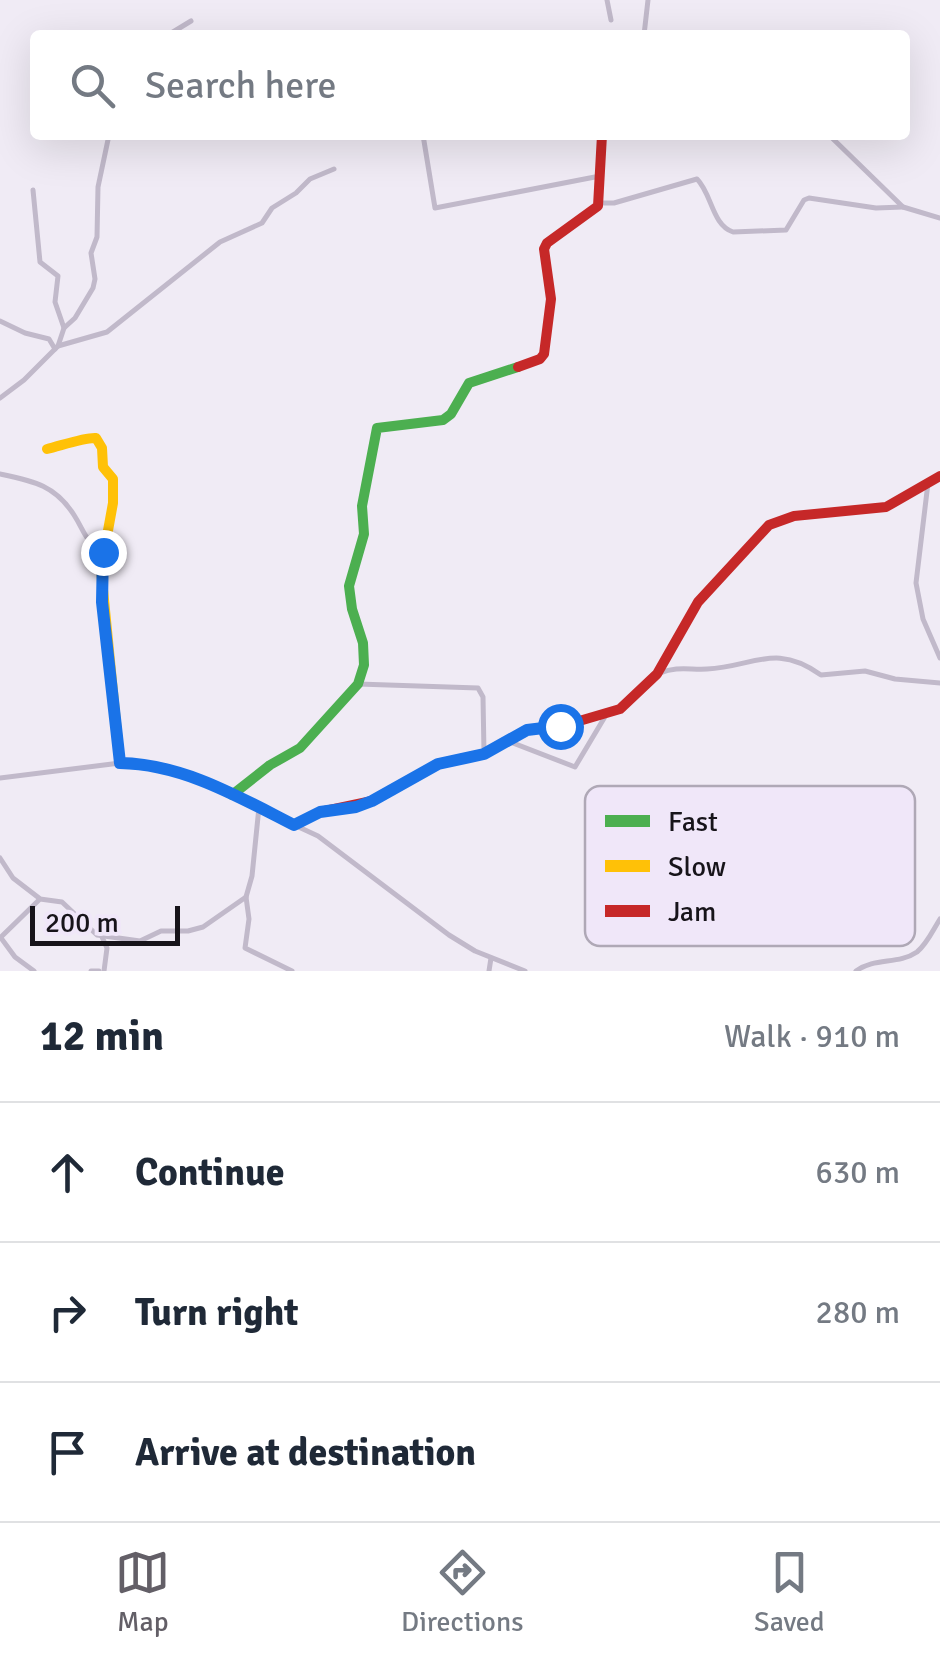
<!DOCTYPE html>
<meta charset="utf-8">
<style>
:root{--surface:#fff;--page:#f2f2f3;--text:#1f2937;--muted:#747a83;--line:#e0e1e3;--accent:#635f67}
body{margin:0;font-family:Signika,sans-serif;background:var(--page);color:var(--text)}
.scale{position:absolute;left:30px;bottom:25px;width:150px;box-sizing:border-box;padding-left:10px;border:5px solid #17141a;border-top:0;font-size:28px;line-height:35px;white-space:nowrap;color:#17141a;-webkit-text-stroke:8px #f0e7f9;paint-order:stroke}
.stop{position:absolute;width:30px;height:30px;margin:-22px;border:8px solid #1a73e8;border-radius:50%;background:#fff}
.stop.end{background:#1a73e8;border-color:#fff;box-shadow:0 2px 10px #0008}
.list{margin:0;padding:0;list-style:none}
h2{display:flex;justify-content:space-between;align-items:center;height:130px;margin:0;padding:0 40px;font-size:42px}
h2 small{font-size:32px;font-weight:400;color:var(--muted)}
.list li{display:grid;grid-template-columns:65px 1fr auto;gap:30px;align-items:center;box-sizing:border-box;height:140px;padding:0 40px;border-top:2px solid var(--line)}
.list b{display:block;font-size:38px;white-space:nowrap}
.list em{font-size:32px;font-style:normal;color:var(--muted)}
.icon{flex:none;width:55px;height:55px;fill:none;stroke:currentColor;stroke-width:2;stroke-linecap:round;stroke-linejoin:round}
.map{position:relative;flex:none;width:940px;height:971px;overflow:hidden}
.search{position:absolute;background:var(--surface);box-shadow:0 10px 40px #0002;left:30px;right:30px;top:30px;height:110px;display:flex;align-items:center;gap:25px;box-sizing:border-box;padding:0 35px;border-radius:10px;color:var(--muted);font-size:38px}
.sheet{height:550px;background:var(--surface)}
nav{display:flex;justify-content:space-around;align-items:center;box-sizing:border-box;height:140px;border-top:2px solid var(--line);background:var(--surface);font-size:28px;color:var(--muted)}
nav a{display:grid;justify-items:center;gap:5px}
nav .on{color:var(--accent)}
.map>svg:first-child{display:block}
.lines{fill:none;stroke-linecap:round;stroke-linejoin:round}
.street{stroke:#c1b9ca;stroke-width:5}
.fast{stroke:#4caf50;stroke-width:10}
.slow{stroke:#ffc107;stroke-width:10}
.jam{stroke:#c62828;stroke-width:10}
.route{stroke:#1a73e8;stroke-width:12}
.key{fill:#f0e7f9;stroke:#afa8b6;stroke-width:2.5}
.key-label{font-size:28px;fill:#17141a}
</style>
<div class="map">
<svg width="940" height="971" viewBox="0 0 940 971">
<rect width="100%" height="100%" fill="#f0ebf5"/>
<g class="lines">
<g class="street">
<polyline points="607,0 611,20"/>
<polyline points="168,35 191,21"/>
<polyline points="644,35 648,0"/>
<polyline points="423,135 435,208 600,176"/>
<polyline points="829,135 903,207 940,218"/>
<polyline points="33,190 40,262 58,276 55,302 64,328"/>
<path d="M599,203H614L697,179C712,194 712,225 733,232L786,230L804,200L809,198L876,208L903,207"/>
<polyline points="0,321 25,333 49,339 55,349"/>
<polyline points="58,346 107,332 220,242 262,223 272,208 296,193 310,179 334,169"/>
<polyline points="0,398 24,380 58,346 64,328 75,318 93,288 95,279 91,253 97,237 98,187 109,135"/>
<path d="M0,474C33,481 55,485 74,515C85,532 84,540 103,552"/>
<polyline points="928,483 916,583 923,619 940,658"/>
<path d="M660,673C677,666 690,670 707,669C753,667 775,642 821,675L865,671L895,679L940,683"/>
<polyline points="358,684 478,688 483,697 484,753"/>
<polyline points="508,741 575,767 606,715"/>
<polyline points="0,778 120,763 143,764 182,773 318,836 449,935 475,951 525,971"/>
<polyline points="259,807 252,876 246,897 249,919 245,948 292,971"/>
<polyline points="0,858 13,878 39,898"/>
<polyline points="102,937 107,948 104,971"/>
<polyline points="0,938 40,899 62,902 97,935 140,941 161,931 188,931 203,927 246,897"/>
<polyline points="1,938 15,957 34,971"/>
<polyline points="91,971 99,971"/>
<polyline points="489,971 491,958"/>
<path d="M856,971C875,957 898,965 917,952C927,944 933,930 940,919"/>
</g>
<polyline class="fast" points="232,795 270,765 300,748 358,684 364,665 363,643 352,609 349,586 364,534 362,506 377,428 443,420 451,414 469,383 518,367"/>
<path class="slow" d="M47,449C60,446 85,437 96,438L102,448L103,467L113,479V503L101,569L120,763"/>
<g class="jam">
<polyline points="518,367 540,359 544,354 551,299 544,249 547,243 598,206 602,135"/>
<polyline points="294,825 320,812 372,801 438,764 484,754 527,730 569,724 620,709 657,674 698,602 769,525 794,516 886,507 940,476"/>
</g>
</g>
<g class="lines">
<path class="route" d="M103,552L102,602L120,763C183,764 239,797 294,825L320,812L356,807L372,801L438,764L484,754L527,730L560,726"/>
</g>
<rect x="585" y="786" width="330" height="160" rx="15" class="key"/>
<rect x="605" y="815" width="45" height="12" fill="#4caf50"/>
<rect x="605" y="860" width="45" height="12" fill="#ffc107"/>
<rect x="605" y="905" width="45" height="12" fill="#c62828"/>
<g class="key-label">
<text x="668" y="831">Fast</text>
<text x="668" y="876">Slow</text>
<text x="668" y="921">Jam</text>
</g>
</svg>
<div class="scale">200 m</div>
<div class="stop" style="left:560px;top:726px"></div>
<div class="stop end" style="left:103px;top:552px"></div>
<div class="search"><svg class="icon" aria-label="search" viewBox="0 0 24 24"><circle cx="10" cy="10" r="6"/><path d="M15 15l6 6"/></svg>Search here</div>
</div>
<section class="sheet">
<h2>12 min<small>Walk · 910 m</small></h2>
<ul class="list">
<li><svg class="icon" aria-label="ahead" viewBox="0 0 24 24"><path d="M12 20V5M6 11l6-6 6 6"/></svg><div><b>Continue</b></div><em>630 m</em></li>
<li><svg class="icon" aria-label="right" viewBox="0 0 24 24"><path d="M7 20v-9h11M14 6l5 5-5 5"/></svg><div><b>Turn right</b></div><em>280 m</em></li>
<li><svg class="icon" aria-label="arrive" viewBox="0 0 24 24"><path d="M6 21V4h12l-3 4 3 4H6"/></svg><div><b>Arrive at destination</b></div></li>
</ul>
</section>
<nav>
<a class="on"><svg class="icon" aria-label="map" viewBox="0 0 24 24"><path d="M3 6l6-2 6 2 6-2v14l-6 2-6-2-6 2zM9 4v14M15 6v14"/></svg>Map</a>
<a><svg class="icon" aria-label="directions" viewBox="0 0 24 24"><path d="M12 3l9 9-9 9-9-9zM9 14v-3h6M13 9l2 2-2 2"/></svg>Directions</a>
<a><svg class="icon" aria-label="saved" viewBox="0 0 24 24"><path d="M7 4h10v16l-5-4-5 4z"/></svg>Saved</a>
</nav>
